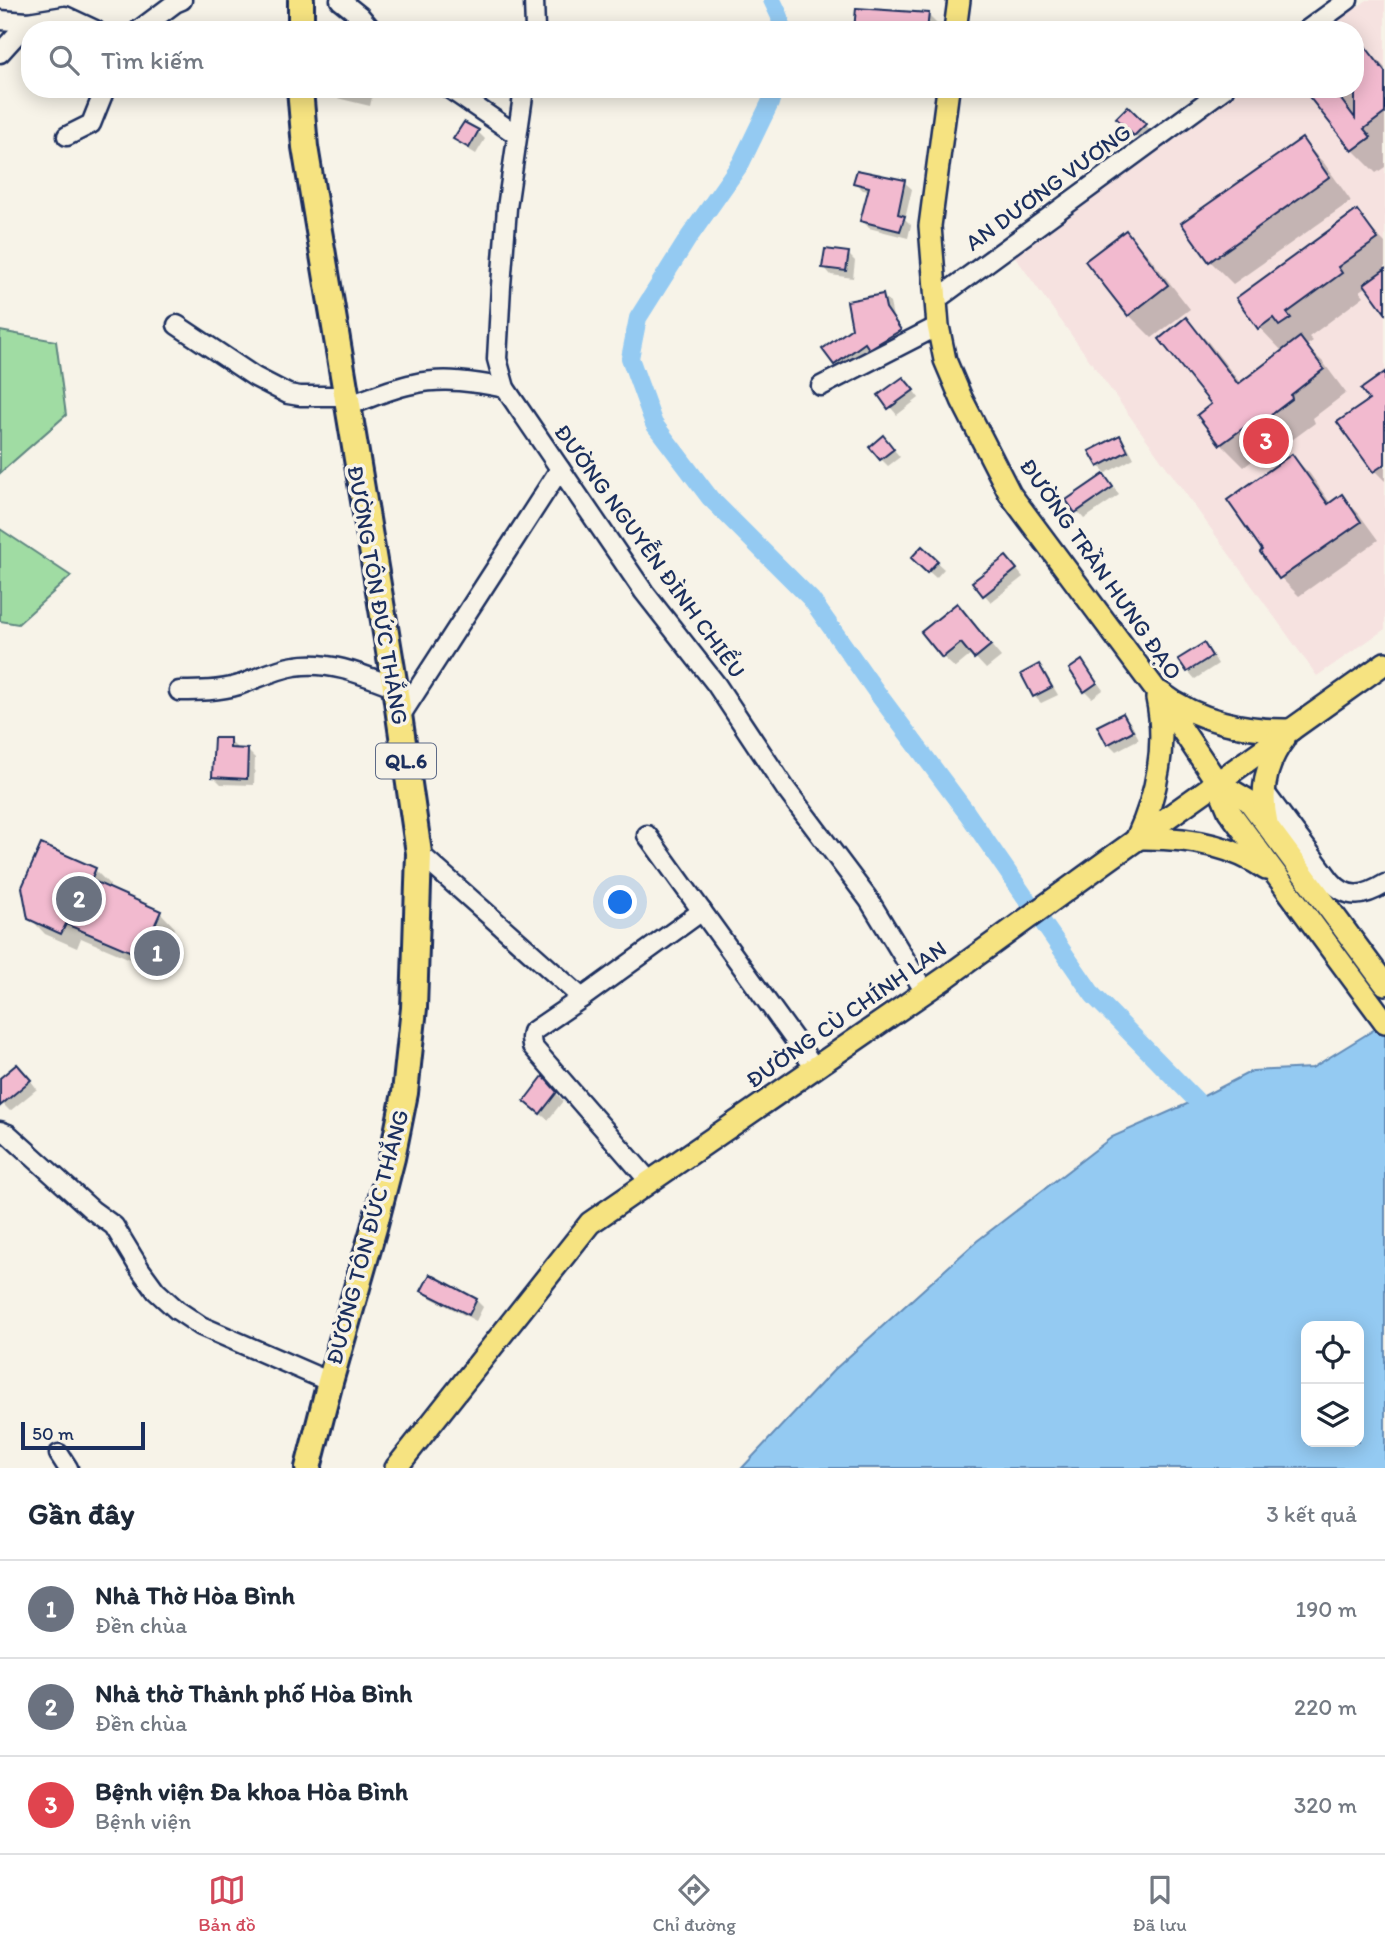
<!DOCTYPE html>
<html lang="vi">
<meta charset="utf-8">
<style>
:root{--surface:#fff;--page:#f6f6f7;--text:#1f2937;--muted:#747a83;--line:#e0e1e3;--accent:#d1495b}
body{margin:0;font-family:Itim,sans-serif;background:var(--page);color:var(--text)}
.controls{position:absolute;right:21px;bottom:21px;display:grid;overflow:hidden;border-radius:14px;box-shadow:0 4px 18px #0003}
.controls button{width:63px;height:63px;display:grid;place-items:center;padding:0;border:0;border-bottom:2px solid var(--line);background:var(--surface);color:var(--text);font:35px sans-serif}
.scale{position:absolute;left:21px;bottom:18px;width:124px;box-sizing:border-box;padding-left:7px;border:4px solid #1b2f5e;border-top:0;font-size:19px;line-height:24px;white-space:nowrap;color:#1b2f5e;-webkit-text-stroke:5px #f7f3e8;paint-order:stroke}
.you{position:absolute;left:621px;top:903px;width:24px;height:24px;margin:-18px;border:5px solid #fff;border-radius:50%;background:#1a73e8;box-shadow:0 0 0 10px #1a73e833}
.badge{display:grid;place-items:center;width:46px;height:46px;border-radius:50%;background:var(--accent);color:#fff;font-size:23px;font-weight:700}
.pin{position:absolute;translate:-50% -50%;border:4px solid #fff;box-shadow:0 2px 7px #0006}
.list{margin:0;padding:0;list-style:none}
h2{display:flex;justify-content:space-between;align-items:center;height:91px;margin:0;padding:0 28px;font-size:30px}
h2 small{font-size:23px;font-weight:400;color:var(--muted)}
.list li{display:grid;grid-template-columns:46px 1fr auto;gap:21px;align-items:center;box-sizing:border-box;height:98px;padding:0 28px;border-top:2px solid var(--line)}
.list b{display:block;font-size:26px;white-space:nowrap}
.list p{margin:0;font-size:23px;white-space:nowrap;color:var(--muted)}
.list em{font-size:23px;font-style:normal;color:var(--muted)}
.icon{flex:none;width:38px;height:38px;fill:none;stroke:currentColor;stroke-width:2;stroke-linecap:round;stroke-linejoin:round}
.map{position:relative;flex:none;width:1385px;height:1468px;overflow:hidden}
.search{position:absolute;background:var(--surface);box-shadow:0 4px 18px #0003;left:21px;right:21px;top:21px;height:77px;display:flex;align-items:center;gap:18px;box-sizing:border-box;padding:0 24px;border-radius:28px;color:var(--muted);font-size:26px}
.sheet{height:385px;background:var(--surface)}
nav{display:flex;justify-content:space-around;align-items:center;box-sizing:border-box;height:98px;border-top:2px solid var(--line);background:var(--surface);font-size:19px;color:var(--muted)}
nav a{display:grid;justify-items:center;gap:4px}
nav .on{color:var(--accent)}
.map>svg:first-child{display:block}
.built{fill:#f6e2e0}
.green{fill:#a0dca3;stroke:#5e8680;stroke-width:2}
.water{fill:#94caf2;stroke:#648cb7;stroke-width:2;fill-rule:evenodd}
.shadow{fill:#0003}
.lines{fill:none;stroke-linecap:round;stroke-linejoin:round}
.canal{stroke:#94caf2;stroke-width:18}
.building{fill:#f2bacf;stroke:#1b2f5e;stroke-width:2}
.minor-casing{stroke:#1b2f5e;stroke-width:23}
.major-casing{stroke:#1b2f5e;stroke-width:26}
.highway-casing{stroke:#1b2f5e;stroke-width:30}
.minor{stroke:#f7f3e8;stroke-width:18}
.major{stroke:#f6e381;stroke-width:21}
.highway{stroke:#f6e381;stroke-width:24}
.labels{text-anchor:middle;stroke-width:7;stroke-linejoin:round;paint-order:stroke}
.shield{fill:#f7f3e8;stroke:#5d6a87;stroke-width:2}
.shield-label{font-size:21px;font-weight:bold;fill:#1b2f5e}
.street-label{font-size:23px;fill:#1b2f5e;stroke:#f7f3e8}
</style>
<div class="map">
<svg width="1385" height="1468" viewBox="0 0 1385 1468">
<rect width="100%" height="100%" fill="#f7f3e8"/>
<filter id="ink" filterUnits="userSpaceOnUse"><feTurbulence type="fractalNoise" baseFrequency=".0143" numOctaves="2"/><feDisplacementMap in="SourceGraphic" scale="14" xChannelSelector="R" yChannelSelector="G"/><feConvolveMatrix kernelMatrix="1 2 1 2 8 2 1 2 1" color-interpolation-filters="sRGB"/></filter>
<g filter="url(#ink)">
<polygon class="built" points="1367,0 1385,0 1385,629 1317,676 1013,254 1242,89 1355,89 1355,30 1325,30"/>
<g class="green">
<polygon points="0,331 56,341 66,415 0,473"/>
<polygon points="0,529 71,576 18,624 0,621"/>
</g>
<path class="water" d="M1385,1023V1468H742L834,1370L977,1241L1112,1137L1196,1100L1252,1071L1312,1068ZM1306,1326H1359V1442H1306Z"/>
<g class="shadow">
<polygon points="928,15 939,26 939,30 856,30"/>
<polygon points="424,22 445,27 448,30 421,30"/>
<polygon points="1355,35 1385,68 1385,167 1376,173 1353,150 1305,89 1355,89"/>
<polygon points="326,89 374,89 370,106 333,97"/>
<polygon points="1128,109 1152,132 1142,142 1118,118"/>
<polygon points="478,132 485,139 476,154 463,146 456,139"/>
<polygon points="1301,140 1324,163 1351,201 1233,284 1210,261"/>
<polygon points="904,182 912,189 905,219 911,225 908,238 869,228 862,220 870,191 863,190 855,183"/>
<polygon points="1356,213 1385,243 1385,310 1368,286 1360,291 1364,296 1309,337 1313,341 1306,346 1323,362 1346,393 1313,418 1315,423 1277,451 1272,446 1244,467 1221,444 1199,415 1213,405 1186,320 1209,343 1241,384 1283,352 1259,327"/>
<polygon points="1125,232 1148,255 1190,309 1152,338 1129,315"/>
<polygon points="848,254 855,261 853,278 831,275 824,267"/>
<polygon points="883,296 890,303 893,317 906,338 877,355 872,350 842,371 835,364"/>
<polygon points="1385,375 1385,481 1375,471 1340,422 1371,400"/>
<polygon points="910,386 919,398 897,415 881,396"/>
<polygon points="1120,438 1127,445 1134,458 1106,473 1099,466"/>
<polygon points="890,445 900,457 888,466 881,459"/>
<polygon points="1292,456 1310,474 1331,504 1342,496 1359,514 1378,540 1299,596 1281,578 1262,552"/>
<polygon points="1111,484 1119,495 1084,519 1069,501"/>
<polygon points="922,549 944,569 936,578 914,558"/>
<polygon points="1013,565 1023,577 991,602 984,594"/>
<polygon points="957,605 1001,657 986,669 972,654 955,668 943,657"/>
<polygon points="1204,645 1211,652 1218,664 1195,679 1188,671"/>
<polygon points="1082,662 1103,690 1092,698 1085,691"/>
<polygon points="1039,667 1046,674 1058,695 1041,703 1034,696"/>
<polygon points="1122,715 1130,722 1139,739 1116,751 1109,744 1100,727"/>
<polygon points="229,740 236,747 236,750 247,750 255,758 254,785 221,784 214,777"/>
<polygon points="95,870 110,885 108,890 160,912 175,928 156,970 81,938 77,948 45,934 30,918"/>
<polygon points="25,1073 37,1089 10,1111 0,1101 0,1080"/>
<polygon points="550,1086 563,1101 548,1120 533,1108"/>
<polygon points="423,1290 476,1300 483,1307 476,1321 431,1298"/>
</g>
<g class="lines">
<g class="canal">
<polyline points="772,0 780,17 781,30"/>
<polyline points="774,89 770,103 741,163 689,237 638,318 630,358 654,424 710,498 811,599 878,694 967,813 1093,995 1196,1100"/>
</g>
</g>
<g class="building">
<polygon points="856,8 929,13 927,30 854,30"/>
<polygon points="1355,33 1385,72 1385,113 1364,129 1371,137 1352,151 1303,89 1333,89 1355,118"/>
<polygon points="1128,106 1146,124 1134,136 1116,118"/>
<polygon points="464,122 479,130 469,148 453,139"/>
<polygon points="1302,138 1329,177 1209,262 1181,223"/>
<polygon points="857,170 905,180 898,214 905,216 900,231 860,221 869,187 853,183"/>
<polygon points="1357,210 1378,239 1338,267 1342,273 1287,313 1291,318 1279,326 1273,318 1258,329 1236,298"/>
<polygon points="1126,230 1168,285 1128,316 1085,261"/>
<polygon points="825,249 849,252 846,271 822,268"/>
<polygon points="1385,269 1385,313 1364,284"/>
<polygon points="883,294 886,308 901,330 869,349 865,343 834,365 822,349 852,328 847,301"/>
<polygon points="1186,317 1238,384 1300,337 1324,369 1291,395 1292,399 1253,429 1249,424 1220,445 1197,415 1211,404 1159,339"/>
<polygon points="1385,372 1385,464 1373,472 1337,422 1369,400 1361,389"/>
<polygon points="903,377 914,390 888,409 878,395"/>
<polygon points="883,435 894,449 880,460 869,447"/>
<polygon points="1120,435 1128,451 1098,467 1089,451"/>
<polygon points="1292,454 1328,504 1342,494 1361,522 1279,579 1260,552 1262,550 1227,500"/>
<polygon points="1104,474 1113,487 1075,513 1066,500"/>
<polygon points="922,546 938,561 927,573 911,558"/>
<polygon points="1006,556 1017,569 983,596 972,582"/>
<polygon points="957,603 991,645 974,659 961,643 942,658 921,632"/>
<polygon points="1204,643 1212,656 1187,672 1178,659"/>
<polygon points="1082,660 1097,683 1084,692 1069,669"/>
<polygon points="1039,664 1052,687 1033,697 1021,674"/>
<polygon points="1123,713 1133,731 1107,745 1097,726"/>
<polygon points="214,738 230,738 230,748 248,749 247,779 212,777"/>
<polygon points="41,844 96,868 91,880 161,911 141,956 66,924 61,934 28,919 22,887"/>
<polygon points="17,1064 31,1080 0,1106 0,1078"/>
<polygon points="543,1076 557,1092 540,1114 524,1101"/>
<polygon points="430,1274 477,1299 469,1315 421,1291"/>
</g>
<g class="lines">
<g class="minor-casing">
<g id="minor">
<polyline points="340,0 360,16 372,30"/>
<polyline points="534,0 535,30"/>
<polyline points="0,20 28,22"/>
<polyline points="139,30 175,3 182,0"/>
<polyline points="1307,30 1348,0"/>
<polyline points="0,53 28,22 65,16 95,30"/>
<polyline points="450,89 517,135"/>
<polyline points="524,89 507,208 501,286 497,359 505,388 644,592 716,684 785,788 869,900 925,992"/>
<polyline points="67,136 91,124 105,89"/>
<polyline points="936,300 1224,89"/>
<polyline points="177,325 255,377 288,394 300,396 345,396"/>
<polyline points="821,386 938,326"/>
<path d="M347,406C368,399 391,388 413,384C444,377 475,382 505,388"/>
<path d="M179,691C199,691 219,691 239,685C257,679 275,669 295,666C329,660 364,675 395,687"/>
<polyline points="399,718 560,469"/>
<path d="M1264,791L1331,881C1348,901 1365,896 1385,884"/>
<polyline points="647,835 815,1068"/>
<polyline points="419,853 582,998 532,1032 531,1038 532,1046 650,1182"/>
<polyline points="582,998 702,911"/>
<polyline points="0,1131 8,1134 92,1210 114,1226 140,1269 156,1291 177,1310 201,1326 330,1382"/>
<polyline points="59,1454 68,1468"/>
</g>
</g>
<g class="major-casing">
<g id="major">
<polyline points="955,30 959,0"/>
<polyline points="948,89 930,226 938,326 945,360 962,400 1010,494 1155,689 1217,782 1229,811 1385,1022"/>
<path d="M1161,693C1197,721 1247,731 1291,730"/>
<path d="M1157,698C1167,745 1157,795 1137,838C1182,837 1229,843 1266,869"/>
<polyline points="1217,782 1249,801 1385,984"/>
<path d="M1267,823C1260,792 1265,764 1284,739"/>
<polyline points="396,1468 590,1223 948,976 1108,860 1385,663"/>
</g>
</g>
<g class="highway-casing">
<g id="highway">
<polyline points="301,30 301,0"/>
<polyline points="300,89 305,147 395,687 419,853 414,1008 405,1093 392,1158 374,1228 330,1382 308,1468"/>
</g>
</g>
<use href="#minor" class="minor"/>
<use href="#major" class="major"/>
<use href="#highway" class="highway"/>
</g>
</g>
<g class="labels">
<rect class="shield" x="376" y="743.5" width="60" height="35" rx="5"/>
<g class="shield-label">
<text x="406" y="768">QL.6</text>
</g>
<g class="street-label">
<text transform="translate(1048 187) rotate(-36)" y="8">AN DƯƠNG VƯƠNG</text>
<text transform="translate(650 551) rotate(54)" y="8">ĐƯỜNG NGUYỄN ĐÌNH CHIỂU</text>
<text transform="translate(1101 569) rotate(55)" y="8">ĐƯỜNG TRẦN HƯNG ĐẠO</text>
<text transform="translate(378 595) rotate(80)" y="8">ĐƯỜNG TÔN ĐỨC THẮNG</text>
<text transform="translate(846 1014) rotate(-35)" y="8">ĐƯỜNG CÙ CHÍNH LAN</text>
<text transform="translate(367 1237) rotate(-75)" y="8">ĐƯỜNG TÔN ĐỨC THẮNG</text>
</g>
</g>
</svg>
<div class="controls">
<button><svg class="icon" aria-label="locate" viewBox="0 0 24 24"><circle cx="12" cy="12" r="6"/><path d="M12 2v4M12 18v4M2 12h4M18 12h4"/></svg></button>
<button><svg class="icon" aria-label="layers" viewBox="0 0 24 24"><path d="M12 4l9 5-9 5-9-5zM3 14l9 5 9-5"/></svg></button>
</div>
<div class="scale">50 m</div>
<div class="you"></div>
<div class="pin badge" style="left:157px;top:953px;background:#6b7280">1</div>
<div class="pin badge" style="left:79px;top:899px;background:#6b7280">2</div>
<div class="pin badge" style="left:1266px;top:441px;background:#e0444e">3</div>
<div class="search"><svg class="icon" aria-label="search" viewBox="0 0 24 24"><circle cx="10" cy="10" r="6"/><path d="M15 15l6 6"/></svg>Tìm kiếm</div>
</div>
<section class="sheet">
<h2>Gần đây<small>3 kết quả</small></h2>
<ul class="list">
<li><span class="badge" style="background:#6b7280">1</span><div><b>Nhà Thờ Hòa Bình</b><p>Đền chùa</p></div><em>190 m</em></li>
<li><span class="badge" style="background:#6b7280">2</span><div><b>Nhà thờ Thành phố Hòa Bình</b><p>Đền chùa</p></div><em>220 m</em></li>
<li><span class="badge" style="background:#e0444e">3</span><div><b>Bệnh viện Đa khoa Hòa Bình</b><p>Bệnh viện</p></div><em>320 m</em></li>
</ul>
</section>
<nav>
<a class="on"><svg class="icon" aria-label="map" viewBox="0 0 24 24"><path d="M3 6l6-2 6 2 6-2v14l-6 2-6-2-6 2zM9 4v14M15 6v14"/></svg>Bản đồ</a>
<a><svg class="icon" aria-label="directions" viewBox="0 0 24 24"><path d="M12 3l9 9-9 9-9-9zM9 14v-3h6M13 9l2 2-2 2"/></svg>Chỉ đường</a>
<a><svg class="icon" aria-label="saved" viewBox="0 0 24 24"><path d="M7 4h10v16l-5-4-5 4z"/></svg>Đã lưu</a>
</nav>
